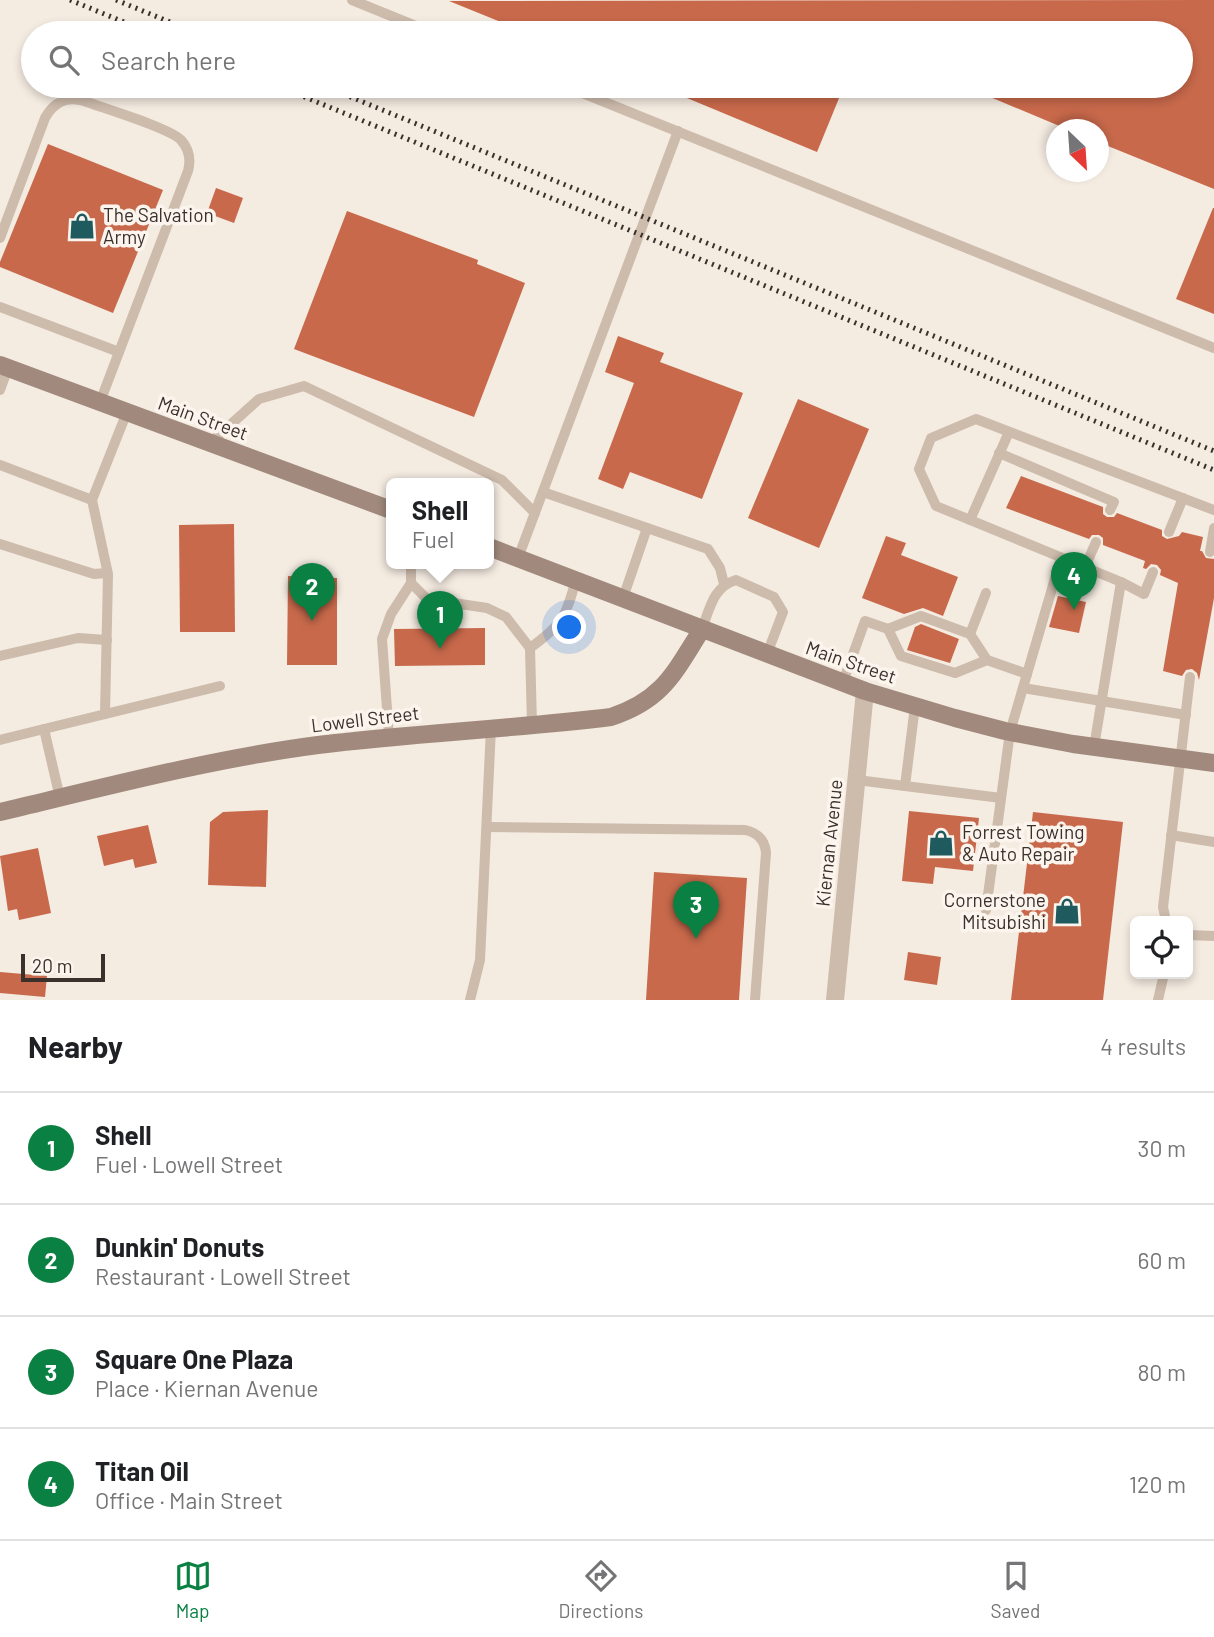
<!DOCTYPE html>
<meta charset="utf-8">
<style>
:root{--surface:#fff;--page:#f2f2f2;--text:#202124;--muted:#757577;--line:#e0e0e0;--accent:#0b8043}
body{margin:0;font-family:Barlow,sans-serif;background:var(--page);color:var(--text)}
.controls{position:absolute;right:21px;bottom:21px;display:grid;overflow:hidden;border-radius:10px;box-shadow:0 4px 10px #0003}
.controls button{width:63px;height:63px;display:grid;place-items:center;padding:0;border:0;border-bottom:2px solid var(--line);background:var(--surface);color:var(--text);font:35px sans-serif}
.compass{position:absolute;left:1046px;top:119px;width:63px;height:63px;border-radius:50%;background:var(--surface);box-shadow:0 4px 10px #0003;rotate:155deg}
.scale{position:absolute;left:21px;bottom:18px;width:84px;box-sizing:border-box;padding-left:7px;border:4px solid #3b302b;border-top:0;font-size:19px;line-height:24px;white-space:nowrap;color:#3b302b;-webkit-text-stroke:5px #fbf5ee;paint-order:stroke}
.you{position:absolute;left:570px;top:628px;width:24px;height:24px;margin:-18px;border:5px solid #fff;border-radius:50%;background:#1a73e8;box-shadow:0 0 0 10px #1a73e833}
.badge{display:grid;place-items:center;width:46px;height:46px;border-radius:50%;background:var(--accent);color:#fff;font-size:23px;font-weight:700}
.pin{position:absolute;translate:-50% -58px;filter:drop-shadow(0 2px 4px #0008)}
.pin::after{content:'';position:absolute;top:37px;width:24px;height:21px;background:inherit;clip-path:polygon(0 0,100% 0,50% 100%)}
.popup{position:absolute;left:386px;top:478px;width:108px;height:91px;box-sizing:border-box;display:grid;place-content:center;border-radius:10px;background:var(--surface);filter:drop-shadow(0 2px 5px #0005);font-size:23px;white-space:nowrap;color:var(--muted)}
.popup b{font-size:26px;color:var(--text)}
.popup::after{content:'';position:absolute;left:50%;top:100%;margin-left:-14px;border:14px solid transparent;border-top-color:var(--surface)}
.list{margin:0;padding:0;list-style:none}
h2{display:flex;justify-content:space-between;align-items:center;height:91px;margin:0;padding:0 28px;font-size:30px}
h2 small{font-size:23px;font-weight:400;color:var(--muted)}
.list li{display:grid;grid-template-columns:46px 1fr auto;gap:21px;align-items:center;box-sizing:border-box;height:112px;padding:0 28px;border-top:2px solid var(--line)}
.list b{display:block;font-size:26px;white-space:nowrap}
.list p{margin:0;font-size:23px;white-space:nowrap;color:var(--muted)}
.list em{font-size:23px;font-style:normal;color:var(--muted)}
.icon{flex:none;width:38px;height:38px;fill:none;stroke:currentColor;stroke-width:2;stroke-linecap:round;stroke-linejoin:round}
.map{position:relative;flex:none;width:1214px;height:1000px;overflow:hidden}
.search{position:absolute;background:var(--surface);box-shadow:0 4px 10px #0003;left:21px;right:21px;top:21px;height:77px;display:flex;align-items:center;gap:18px;box-sizing:border-box;padding:0 24px;border-radius:38px;color:var(--muted);font-size:26px}
.sheet{height:539px;background:var(--surface)}
nav{display:flex;justify-content:space-around;align-items:center;box-sizing:border-box;height:98px;border-top:2px solid var(--line);background:var(--surface);font-size:19px;color:var(--muted)}
nav a{display:grid;justify-items:center;gap:4px}
nav .on{color:var(--accent)}
.map>svg:first-child{display:block}
.building{fill:#c8694b}
.lines{fill:none;stroke-linecap:round;stroke-linejoin:round}
.service{stroke:#cdbbac;stroke-width:10}
.minor{stroke:#cdbbac;stroke-width:18}
.secondary{stroke:#a18a7d;stroke-width:18}
.rail{stroke:#3b302b;stroke-width:5;stroke-dasharray:2 5;stroke-linecap:butt}
.labels{text-anchor:middle;stroke-width:7;stroke-linejoin:round;paint-order:stroke}
.poi-label{font-size:19px;fill:#3b302b;stroke:#fbf5ee;text-anchor:start}
.street-label{font-size:19px;fill:#3b302b;stroke:#fbf5ee}
</style>
<div class="map">
<svg width="1214" height="1000" viewBox="0 0 1214 1000">
<rect width="100%" height="100%" fill="#f4ebe1"/>
<g class="building">
<polygon points="1214,0 1214,189 1098,142 1098,130 1069,130 964,86 1181,86 1181,33 528,33 449,1"/>
<polygon points="658,86 844,86 817,152"/>
<polygon points="48,144 163,190 113,313 0,267 0,262"/>
<polygon points="216,188 243,198 234,223 207,213"/>
<polygon points="1213,208 1214,208 1214,314 1176,299"/>
<polygon points="347,211 478,260 477,264 525,283 474,417 294,349"/>
<polygon points="618,336 664,353 660,362 743,393 702,499 630,472 623,489 598,479 634,383 605,372"/>
<polygon points="798,399 869,429 819,548 748,518"/>
<polygon points="1021,476 1103,507 1103,514 1107,517 1114,517 1117,513 1162,530 1162,536 1167,539 1179,536 1182,532 1203,537 1200,551 1202,551 1206,558 1214,559 1214,598 1199,680 1197,673 1192,669 1186,670 1182,676 1163,671 1178,583 1160,575 1161,570 1157,565 1151,564 1146,569 1143,568 1145,561 1103,545 1103,538 1099,535 1092,535 1089,539 1006,508"/>
<polygon points="234,524 235,632 180,632 179,525"/>
<polygon points="886,536 906,543 901,555 958,577 943,616 923,608 904,614 862,598"/>
<polygon points="288,576 337,578 337,665 287,665"/>
<polygon points="1058,596 1086,602 1079,633 1049,627"/>
<polygon points="921,624 959,639 950,663 907,650 915,627"/>
<polygon points="485,628 485,665 395,666 394,629"/>
<polygon points="268,810 266,887 208,885 210,822 223,812"/>
<polygon points="909,811 979,818 973,871 935,867 933,884 902,881"/>
<polygon points="1033,812 1123,822 1103,1000 1011,1000"/>
<polygon points="148,825 157,863 135,868 133,859 104,866 97,836"/>
<polygon points="38,848 51,913 19,920 17,909 8,911 0,856"/>
<polygon points="654,872 747,878 739,1000 646,1000"/>
<polygon points="908,952 941,957 937,985 904,980"/>
<polygon points="0,972 47,976 45,997 0,993"/>
</g>
<g class="lines">
<g class="service">
<polyline points="352,0 433,33"/>
<polyline points="565,86 1214,348"/>
<path d="M0,238L45,118C54,102 66,96 84,101C103,108 170,128 181,140C189,149 191,160 188,171L100,402"/>
<polyline points="0,307 119,352"/>
<polyline points="0,390 8,368"/>
<polyline points="210,443 259,399 304,386 502,480 535,513"/>
<polyline points="999,453 1114,502 1110,510"/>
<polyline points="0,465 92,500 127,412"/>
<polyline points="543,492 708,549 720,568 724,584"/>
<polyline points="92,500 108,574 105,714"/>
<polyline points="970,520 1009,432"/>
<polyline points="1169,532 1183,498"/>
<polyline points="0,544 94,574 107,573"/>
<polyline points="1210,552 1214,528"/>
<polyline points="518,558 678,131"/>
<polyline points="411,563 411,583 427,599 487,608 506,617 530,648 532,725"/>
<polyline points="1085,567 1096,542"/>
<polyline points="1153,572 1144,594 1121,582 936,506 919,469 931,438 976,419 1214,510"/>
<polyline points="623,598 647,528"/>
<path d="M702,629C710,608 713,587 736,580L774,597L783,612L767,654"/>
<polyline points="970,634 986,593"/>
<path d="M530,648C563,624 565,618 576,580"/>
<polyline points="0,656 78,638 107,640"/>
<polyline points="987,660 955,673 901,656 888,629 921,616 970,634 987,660 1027,674"/>
<polyline points="843,682 865,621 888,629"/>
<polyline points="1023,688 1186,715"/>
<polyline points="44,729 220,686"/>
<polyline points="389,737 382,639 391,614 411,583"/>
<polyline points="0,740 44,729 60,798"/>
<polyline points="1094,747 1121,582"/>
<polyline points="857,780 1001,798"/>
<polyline points="905,786 915,706"/>
<path d="M488,827L745,830C758,833 765,840 766,853L755,1000"/>
<polyline points="1171,835 1214,842"/>
<polyline points="986,910 1010,732 1061,558"/>
<polyline points="1166,921 1163,907 1190,677"/>
<polyline points="1188,935 1214,936"/>
<polyline points="470,1000 480,960 491,728"/>
<polyline points="1158,1000 1164,974"/>
</g>
<polyline class="minor" points="835,1000 865,691"/>
<g class="secondary">
<polyline points="0,365 391,510"/>
<polyline points="489,547 865,691 955,718 1005,731 1073,744 1214,763"/>
<path d="M0,812C105,787 211,759 318,745C416,733 513,729 611,717C663,700 674,673 702,629"/>
</g>
<g class="rail">
<polyline points="70,0 151,33"/>
<polyline points="116,0 197,33"/>
<polyline points="278,86 1214,470"/>
<polyline points="324,86 1214,451"/>
</g>
</g>
<defs>
<g id="shop-bare" transform="scale(2.1)"><path d="M-5-2.5h2.3a2.7 3.5 0 0 1 5.4 0H5L5.5 6h-11ZM-1.5-2.5h3a1.5 2.3 0 0 0-3 0Z" fill="#1f5a5e" stroke="#fbf5ee" stroke-width="2.5" paint-order="stroke"/></g>
</defs>
<g fill-rule="evenodd">
<use href="#shop-bare" x="82" y="226"/>
<use href="#shop-bare" x="941" y="843"/>
<use href="#shop-bare" x="1067" y="911"/>
</g>
<g class="labels">
<g class="poi-label">
<text x="103" y="222">The Salvation<tspan x="103" dy="22">Army</tspan></text>
<text x="962" y="839">Forrest Towing<tspan x="962" dy="22">&amp; Auto Repair</tspan></text>
<text x="1046" y="907" text-anchor="end">Cornerstone<tspan x="1046" dy="22">Mitsubishi</tspan></text>
</g>
<g class="street-label">
<text transform="translate(203 418) rotate(20)" y="7">Main Street</text>
<text transform="translate(851 662) rotate(19)" y="7">Main Street</text>
<text transform="translate(365 719) rotate(-7)" y="7">Lowell Street</text>
<text transform="translate(829 843) rotate(-84)" y="7">Kiernan Avenue</text>
</g>
</g>
</svg>
<div class="controls">
<button><svg class="icon" aria-label="locate" viewBox="0 0 24 24"><circle cx="12" cy="12" r="6"/><path d="M12 2v4M12 18v4M2 12h4M18 12h4"/></svg></button>
</div>
<svg class="compass" viewBox="-18 -18 36 36"><path d="M0-13l5 13h-10z" fill="#e53935"/><path d="M0 13l5-13h-10z" fill="#757577"/></svg>
<div class="scale">20 m</div>
<div class="you"></div>
<div class="pin badge" style="left:440px;top:649px">1</div>
<div class="popup"><b>Shell</b>Fuel</div>
<div class="pin badge" style="left:312px;top:621px">2</div>
<div class="pin badge" style="left:696px;top:939px">3</div>
<div class="pin badge" style="left:1074px;top:610px">4</div>
<div class="search"><svg class="icon" aria-label="search" viewBox="0 0 24 24"><circle cx="10" cy="10" r="6"/><path d="M15 15l6 6"/></svg>Search here</div>
</div>
<section class="sheet">
<h2>Nearby<small>4 results</small></h2>
<ul class="list">
<li><span class="badge">1</span><div><b>Shell</b><p>Fuel · Lowell Street</p></div><em>30 m</em></li>
<li><span class="badge">2</span><div><b>Dunkin' Donuts</b><p>Restaurant · Lowell Street</p></div><em>60 m</em></li>
<li><span class="badge">3</span><div><b>Square One Plaza</b><p>Place · Kiernan Avenue</p></div><em>80 m</em></li>
<li><span class="badge">4</span><div><b>Titan Oil</b><p>Office · Main Street</p></div><em>120 m</em></li>
</ul>
</section>
<nav>
<a class="on"><svg class="icon" aria-label="map" viewBox="0 0 24 24"><path d="M3 6l6-2 6 2 6-2v14l-6 2-6-2-6 2zM9 4v14M15 6v14"/></svg>Map</a>
<a><svg class="icon" aria-label="directions" viewBox="0 0 24 24"><path d="M12 3l9 9-9 9-9-9zM9 14v-3h6M13 9l2 2-2 2"/></svg>Directions</a>
<a><svg class="icon" aria-label="saved" viewBox="0 0 24 24"><path d="M7 4h10v16l-5-4-5 4z"/></svg>Saved</a>
</nav>
